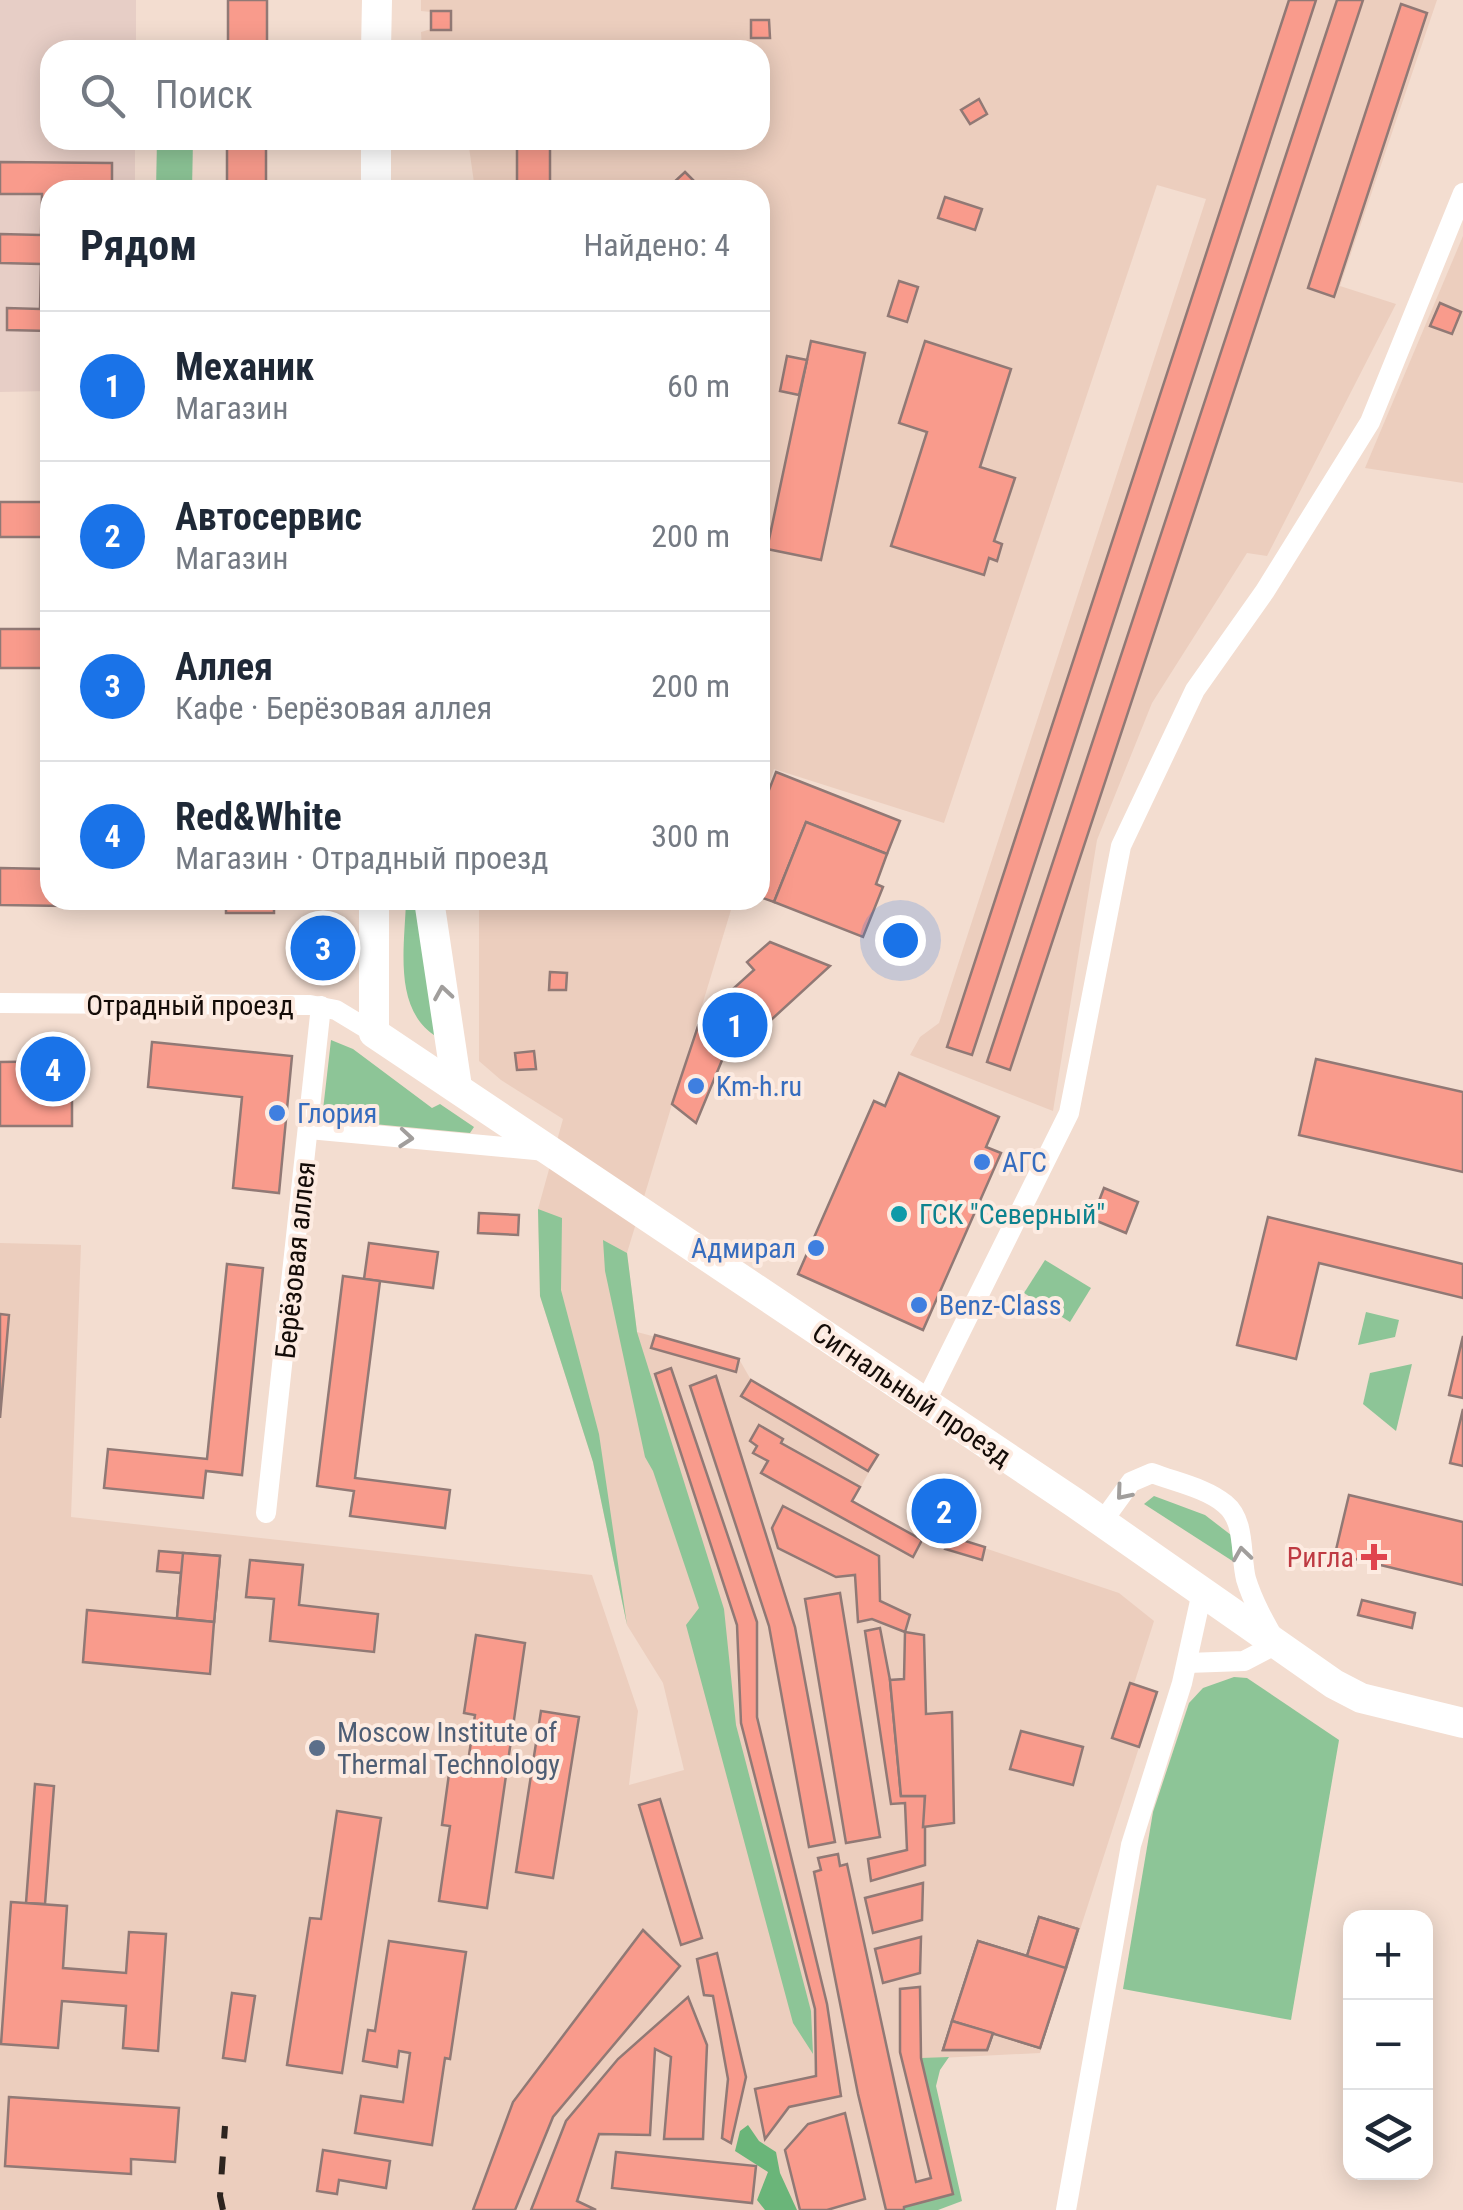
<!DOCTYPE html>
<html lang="ru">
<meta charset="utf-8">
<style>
:root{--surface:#fff;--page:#f2f2f3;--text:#1f2937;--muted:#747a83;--line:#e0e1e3;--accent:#1a73e8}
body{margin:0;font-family:"Roboto Condensed",sans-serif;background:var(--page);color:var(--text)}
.controls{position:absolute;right:30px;bottom:30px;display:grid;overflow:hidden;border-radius:20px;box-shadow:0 5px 25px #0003}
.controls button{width:90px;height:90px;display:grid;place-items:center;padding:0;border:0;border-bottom:2px solid var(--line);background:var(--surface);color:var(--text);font:50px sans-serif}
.you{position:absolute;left:900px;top:940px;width:35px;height:35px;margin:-25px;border:8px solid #fff;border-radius:50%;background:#1a73e8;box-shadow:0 0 0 15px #1a73e833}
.badge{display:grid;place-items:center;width:65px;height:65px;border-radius:50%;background:var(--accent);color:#fff;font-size:32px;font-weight:700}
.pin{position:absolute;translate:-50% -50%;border:5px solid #fff;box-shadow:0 2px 10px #0006}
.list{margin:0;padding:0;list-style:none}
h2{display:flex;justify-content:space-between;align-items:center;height:130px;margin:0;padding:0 40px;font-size:42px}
h2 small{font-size:32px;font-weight:400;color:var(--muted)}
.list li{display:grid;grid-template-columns:65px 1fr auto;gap:30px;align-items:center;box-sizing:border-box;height:150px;padding:0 40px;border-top:2px solid var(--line)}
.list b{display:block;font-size:38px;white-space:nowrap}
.list p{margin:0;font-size:32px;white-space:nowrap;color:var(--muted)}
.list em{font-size:32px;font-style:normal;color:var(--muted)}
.icon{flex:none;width:55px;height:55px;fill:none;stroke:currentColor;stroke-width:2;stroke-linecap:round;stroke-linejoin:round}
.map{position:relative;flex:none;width:1463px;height:2210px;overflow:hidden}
.search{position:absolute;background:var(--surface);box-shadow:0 5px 25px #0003;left:40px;top:40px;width:730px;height:110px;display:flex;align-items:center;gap:25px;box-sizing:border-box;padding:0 35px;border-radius:30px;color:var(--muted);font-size:38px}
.panel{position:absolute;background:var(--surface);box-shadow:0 5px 25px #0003;left:40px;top:180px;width:730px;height:730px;border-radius:30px}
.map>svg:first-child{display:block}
.built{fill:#eccebe}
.education{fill:#e7cec6}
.green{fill:#8dc597}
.forest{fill:#6ab579}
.building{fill:#f99b8c;stroke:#917975;stroke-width:2.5}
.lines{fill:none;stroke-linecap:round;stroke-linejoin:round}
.minor{stroke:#fff;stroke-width:20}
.secondary{stroke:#fff;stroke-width:30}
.rail{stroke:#2d241f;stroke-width:6;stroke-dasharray:18 18;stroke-linecap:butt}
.oneway{stroke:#a19e9c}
.shop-dot{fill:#3f7fe0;stroke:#fdebe1;stroke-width:4}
.culture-dot{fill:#0f9aa8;stroke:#fdebe1;stroke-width:4}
.health-dot{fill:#e0444e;stroke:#fdebe1;stroke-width:4}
.service-dot{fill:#5c6f8a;stroke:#fdebe1;stroke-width:4}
.labels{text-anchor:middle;stroke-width:8;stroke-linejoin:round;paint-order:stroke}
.street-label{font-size:28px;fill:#140c08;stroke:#fdebe1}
.shop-label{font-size:28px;fill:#366cbe;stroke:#fdebe1;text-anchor:start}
.culture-label{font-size:28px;fill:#0d838f;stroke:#fdebe1;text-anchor:start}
.health-label{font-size:28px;fill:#be3a42;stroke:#fdebe1;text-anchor:end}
.service-label{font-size:28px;fill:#4e5e75;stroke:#fdebe1;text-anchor:start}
</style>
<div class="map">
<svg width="1463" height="2210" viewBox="0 0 1463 2210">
<rect width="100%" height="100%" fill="#f3ddd0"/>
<g class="built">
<polygon points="421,0 1437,0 1340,286 1396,304 1267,556 1247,553 1152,703 1097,840 1053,1111 910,1055 920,1037 939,1023 1206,199 1157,185 944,823 774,769 760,813 760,190 475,190 468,140 760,140 760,50 422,50 421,32 431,29 431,12 421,11"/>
<polygon points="1463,236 1463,483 1365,468"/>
<polygon points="479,900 734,900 627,1253 637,1332 739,1359 751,1380 878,1455 853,1502 922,1540 949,1536 1119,1593 1154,1621 1134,1684 1157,1692 1040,2053 921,2059 953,2194 904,2207 904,2210 0,2210 0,1243 81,1245 71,1517 592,1575 638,1711 629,1785 684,1770 663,1683 627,1625 593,1462 540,1296 538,1209 563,1119 501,1080 479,1061"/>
</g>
<polygon class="education" points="0,0 136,0 136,50 50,50 50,140 135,140 135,190 50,190 50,391 0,392"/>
<g class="green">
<polygon points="157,140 193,140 192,190 156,190"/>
<path d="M406,900H418L437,1037C392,1010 405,945 406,900Z"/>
<polygon points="331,1040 353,1049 432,1108 440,1104 474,1127 470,1133 331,1120 323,1110"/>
<polygon points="538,1209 562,1218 561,1290 599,1434 627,1625 593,1462 540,1296"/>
<polygon points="603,1240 627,1253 637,1332 724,1609 736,1725 811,2011 813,2054 793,2023 686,1625 699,1608 653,1471 645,1457 605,1271"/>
<polygon points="1045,1260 1091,1288 1070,1322 1024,1293"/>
<polygon points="1366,1312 1399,1320 1395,1337 1358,1345"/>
<polygon points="1412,1364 1396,1431 1363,1404 1370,1373"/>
<polygon points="1154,1496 1205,1515 1231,1535 1234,1562 1144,1504"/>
<polygon points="1234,1677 1247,1678 1339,1740 1291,2020 1123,1989 1153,1812 1189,1703 1203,1688"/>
<polygon points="949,2057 940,2070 936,2086 962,2201 938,2210 904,2210 904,2207 953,2193 921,2058"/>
</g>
<polygon class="forest" points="748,2125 759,2141 776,2152 780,2173 797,2210 765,2210 757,2200 768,2172 735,2151 740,2131"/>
<g class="building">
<rect x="228" y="0" width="39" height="50"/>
<polygon points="1289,0 1316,0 972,1055 947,1047"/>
<polygon points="1337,0 1363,0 1010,1070 987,1062"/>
<polygon points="1401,4 1427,13 1334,297 1308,288"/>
<rect x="431" y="11" width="20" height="19"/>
<polygon points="751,20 769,20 770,38 751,38"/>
<polygon points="979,99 987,114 970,124 961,110"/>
<rect x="227" y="140" width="39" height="50"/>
<rect x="517" y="144" width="33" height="46"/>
<polygon points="0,162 112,163 112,190 50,190 50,331 7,330 7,308 40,309 41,264 0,263 0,234 41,235 42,194 0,194"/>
<polygon points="685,172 703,190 678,190 672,184"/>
<polygon points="945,197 982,209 975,230 938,218"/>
<polygon points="899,281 918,287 907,322 888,316"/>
<polygon points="1440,303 1461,312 1452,334 1430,326"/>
<polygon points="811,341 865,353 821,560 767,549"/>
<polygon points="925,341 1011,369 980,467 1015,478 994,541 1002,544 997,561 989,558 984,575 891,546 927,432 899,423"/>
<polygon points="787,356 807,360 799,395 780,391"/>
<polygon points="0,502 47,502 46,537 0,537"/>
<rect x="0" y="629" width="50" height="39"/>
<polygon points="776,772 900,821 887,854 806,822 774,902 760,897 760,813"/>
<polygon points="806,822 887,854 876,884 883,887 863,937 774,902"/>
<polygon points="0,868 50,869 50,900 133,900 133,907 0,905"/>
<rect x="226" y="900" width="48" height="13"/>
<polygon points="311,923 345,923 344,951 337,951 337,972 300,971 301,946 311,946"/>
<polygon points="770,942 830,966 736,1052 703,1016 754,970 747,962"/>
<polygon points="550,972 567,973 566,990 549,990"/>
<polygon points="698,1026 725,1053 696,1123 672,1104"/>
<polygon points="152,1042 292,1056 279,1193 233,1188 242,1097 148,1087"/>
<polygon points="534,1051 536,1069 517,1070 515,1053"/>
<polygon points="1316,1059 1463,1092 1463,1172 1299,1135"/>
<polygon points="72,1061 72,1126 0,1126 0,1062"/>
<polygon points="899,1073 999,1117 986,1147 1001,1153 923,1330 798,1274 874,1101 885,1106"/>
<polygon points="1104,1188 1138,1202 1126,1233 1092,1219"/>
<polygon points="479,1213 519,1215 518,1235 478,1233"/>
<polygon points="1268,1217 1463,1264 1463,1298 1319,1263 1296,1359 1237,1345"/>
<polygon points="369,1243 438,1252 433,1288 364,1279"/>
<polygon points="227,1264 263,1268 242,1475 206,1471 203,1498 104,1488 108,1449 207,1459"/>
<polygon points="343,1276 380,1281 355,1478 450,1490 445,1528 350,1516 354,1491 317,1486"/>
<polygon points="0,1314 9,1315 0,1418"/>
<polygon points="655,1335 739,1359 736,1372 651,1348"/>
<polygon points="1463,1336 1463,1398 1449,1395"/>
<polygon points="671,1368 757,1622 757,1717 827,2004 841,2096 789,2107 765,2139 755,2089 816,2076 815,2009 741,1723 737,1625 655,1374"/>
<polygon points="716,1376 795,1627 835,1842 809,1847 769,1626 690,1386"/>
<polygon points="751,1380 878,1455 868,1471 741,1396"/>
<polygon points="1463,1409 1463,1466 1450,1463"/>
<polygon points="759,1425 783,1439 781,1443 860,1487 852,1501 922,1540 913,1557 761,1473 768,1461 753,1453 757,1446 750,1441"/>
<polygon points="1349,1495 1463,1522 1463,1585 1335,1554"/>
<polygon points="930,1498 962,1516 949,1536 918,1519"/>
<polygon points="783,1506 879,1556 880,1601 910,1615 905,1632 872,1619 858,1622 855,1575 836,1577 778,1548 772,1528"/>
<polygon points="949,1536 985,1547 982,1560 945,1549"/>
<polygon points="159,1551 220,1556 214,1622 177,1618 181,1573 157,1571"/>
<polygon points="183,1553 220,1556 214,1622 177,1618"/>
<polygon points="250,1560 303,1565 299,1605 378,1614 374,1652 270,1641 274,1599 246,1597"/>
<polygon points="840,1593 880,1837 846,1843 805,1599"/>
<polygon points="1362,1600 1415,1613 1412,1628 1358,1615"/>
<polygon points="87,1610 214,1622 210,1674 83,1662"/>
<polygon points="880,1628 890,1680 901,1796 925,1796 925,1865 871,1881 868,1859 907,1850 905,1803 891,1804 865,1631"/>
<polygon points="905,1632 924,1635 926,1714 952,1712 954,1823 923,1827 925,1796 901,1796 890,1680 904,1679"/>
<polygon points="476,1635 525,1643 487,1908 439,1901 450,1826 442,1825 451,1759 468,1762 475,1715 464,1713"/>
<polygon points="1130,1683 1157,1692 1139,1747 1112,1738"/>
<polygon points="541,1711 579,1717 553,1878 516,1872"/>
<polygon points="1021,1731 1083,1747 1073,1785 1010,1769"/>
<polygon points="35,1784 54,1786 45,1904 26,1903"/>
<polygon points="660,1799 702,1938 681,1945 639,1805"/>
<polygon points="337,1811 381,1818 342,2073 287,2065 310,1918 321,1919"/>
<polygon points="838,1854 840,1866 847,1864 916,2182 931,2178 900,2052 900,1989 920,1987 921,2058 953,2194 904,2207 904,2210 886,2210 858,2094 814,1872 821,1870 818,1858"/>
<polygon points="923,1883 922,1920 873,1933 865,1898"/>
<polygon points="11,1902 67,1906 63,1968 126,1973 129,1932 166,1934 158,2051 123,2048 126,2006 62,2001 58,2048 1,2044"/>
<polygon points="1039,1917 1078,1929 1066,1968 1027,1956"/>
<polygon points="1039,1917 1078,1929 1040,2048 993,2033 987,2050 943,2050 978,1941 1027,1956"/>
<polygon points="643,1930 680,1966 553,2117 515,2210 473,2210 513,2102"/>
<polygon points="921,1937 920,1973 883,1983 875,1949"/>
<polygon points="389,1941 466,1952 450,2059 445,2058 432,2145 355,2133 361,2096 403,2102 410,2053 399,2051 397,2067 363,2061 368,2030 375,2031"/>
<polygon points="978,1941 1066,1968 1040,2048 952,2021"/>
<polygon points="717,1953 746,2077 731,2143 722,2138 728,2079 713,1996 704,1995 697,1959"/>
<polygon points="232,1993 255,1996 245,2061 223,2058"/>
<polygon points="688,1997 707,2045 703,2139 664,2139 671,2057 655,2049 650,2135 599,2134 577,2201 596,2210 531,2210 566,2121 618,2059"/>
<polygon points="952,2021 993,2033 987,2050 943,2050"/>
<polygon points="9,2097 179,2108 175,2162 131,2159 131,2174 5,2166"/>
<polygon points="845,2113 865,2199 827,2210 800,2210 785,2150 808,2124"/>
<polygon points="323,2150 390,2161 386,2188 339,2180 337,2194 317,2191"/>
<polygon points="616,2152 756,2166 752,2203 612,2188"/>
</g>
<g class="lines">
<g class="minor">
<polyline points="0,1003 310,1005 336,1010 374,1033"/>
<polyline points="309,1129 546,1151"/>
<polyline points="925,1403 1069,1113 1121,846 1195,690 1265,591 1370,422 1463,193"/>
<polyline points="266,1513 321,1006"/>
<path d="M1102,1522L1131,1482L1152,1473C1175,1482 1206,1488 1225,1504C1246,1521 1240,1555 1246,1579C1253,1602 1265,1623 1277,1644L1244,1661L1187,1663"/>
<polyline points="1066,2210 1131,1845 1182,1683 1202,1592"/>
</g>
<g class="secondary">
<polyline points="376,50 377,0"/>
<polyline points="376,190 376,140"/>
<polyline points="374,900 374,1033 1075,1503 1334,1684 1361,1698 1463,1723"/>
<polyline points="429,900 457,1087"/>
</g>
<polyline class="rail" points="223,2210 220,2196 225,2126"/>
</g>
<defs><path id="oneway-chevron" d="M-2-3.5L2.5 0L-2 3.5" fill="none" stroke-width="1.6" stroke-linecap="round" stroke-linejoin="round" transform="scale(2.5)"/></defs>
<g class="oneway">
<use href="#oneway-chevron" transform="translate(443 993) rotate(-99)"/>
<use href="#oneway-chevron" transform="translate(406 1138) rotate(5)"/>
<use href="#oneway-chevron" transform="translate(1123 1493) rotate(130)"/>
<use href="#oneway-chevron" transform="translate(1242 1554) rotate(-98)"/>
</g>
<g class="shop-dot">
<circle cx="696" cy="1086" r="10"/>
<circle cx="277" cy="1113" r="10"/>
<circle cx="982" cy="1162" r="10"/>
<circle cx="816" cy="1248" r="10"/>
<circle cx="919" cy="1305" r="10"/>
</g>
<circle class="culture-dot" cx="899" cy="1214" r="10"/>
<path class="health-dot" d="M1369 1542h10v10h10v10h-10v10h-10v-10h-10v-10h10z"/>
<circle class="service-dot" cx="317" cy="1748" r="10"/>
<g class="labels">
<g class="street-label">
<text x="190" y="1015">Отрадный проезд</text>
<text transform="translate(295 1260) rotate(-84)" y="10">Берёзовая аллея</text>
<text transform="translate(912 1394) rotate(34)" y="10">Сигнальный проезд</text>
</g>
<g class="shop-label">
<text x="716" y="1096">Km-h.ru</text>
<text x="297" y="1123">Глория</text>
<text x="1002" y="1172">АГС</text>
<text x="796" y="1258" text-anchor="end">Адмирал</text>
<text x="939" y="1315">Benz-Class</text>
</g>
<g class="culture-label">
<text x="919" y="1224">ГСК "Северный"</text>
</g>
<g class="health-label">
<text x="1354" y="1567">Ригла</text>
</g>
<g class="service-label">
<text x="337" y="1742">Moscow Institute of<tspan x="337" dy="32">Thermal Technology</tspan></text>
</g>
</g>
</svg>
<div class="controls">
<button>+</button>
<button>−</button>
<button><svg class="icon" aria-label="layers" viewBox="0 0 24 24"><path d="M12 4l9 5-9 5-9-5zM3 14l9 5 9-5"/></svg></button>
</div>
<div class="you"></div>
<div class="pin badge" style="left:735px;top:1025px">1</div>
<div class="pin badge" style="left:944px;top:1511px">2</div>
<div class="pin badge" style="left:323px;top:948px">3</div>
<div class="pin badge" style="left:53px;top:1069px">4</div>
<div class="search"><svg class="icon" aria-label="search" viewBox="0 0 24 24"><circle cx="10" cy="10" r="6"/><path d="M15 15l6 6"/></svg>Поиск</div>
<section class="panel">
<h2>Рядом<small>Найдено: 4</small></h2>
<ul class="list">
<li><span class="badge">1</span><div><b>Механик</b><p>Магазин</p></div><em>60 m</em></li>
<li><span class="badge">2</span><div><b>Автосервис</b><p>Магазин</p></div><em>200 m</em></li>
<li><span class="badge">3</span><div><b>Аллея</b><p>Кафе · Берёзовая аллея</p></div><em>200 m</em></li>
<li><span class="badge">4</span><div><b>Red&amp;White</b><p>Магазин · Отрадный проезд</p></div><em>300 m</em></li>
</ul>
</section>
</div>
